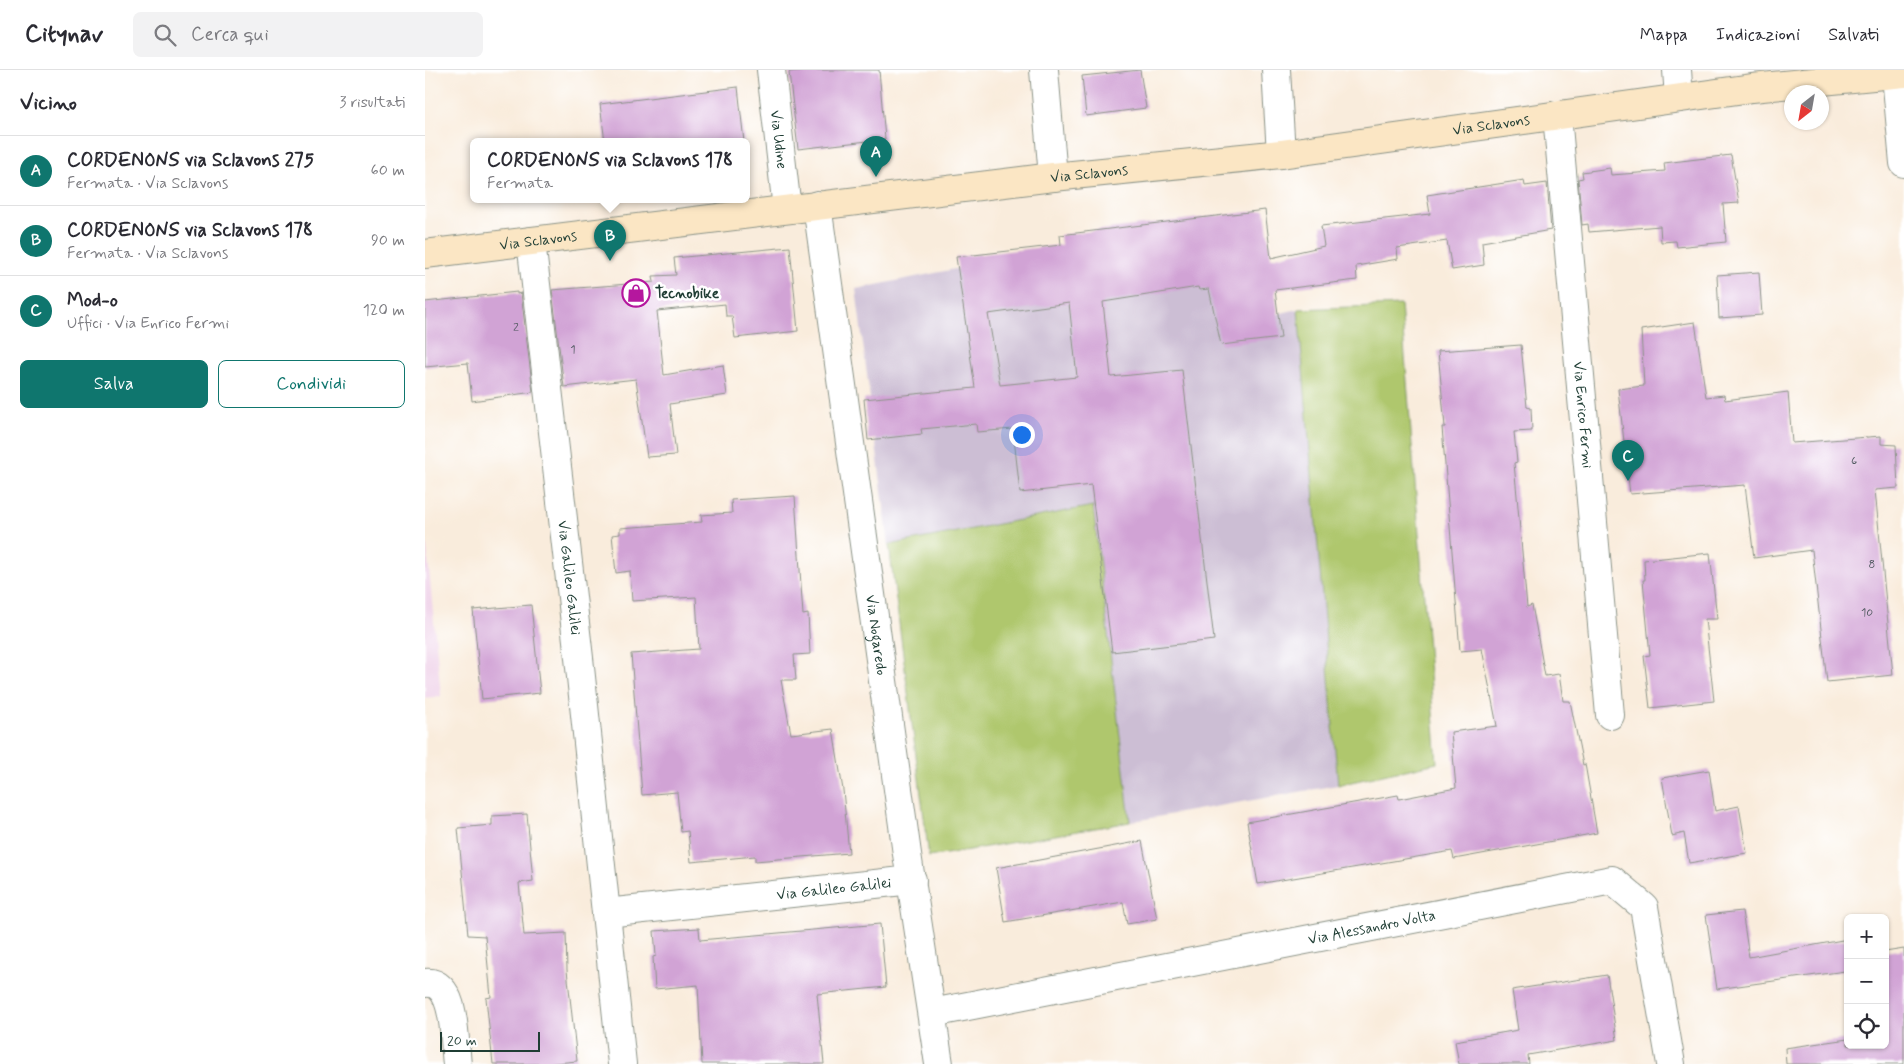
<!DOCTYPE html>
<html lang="it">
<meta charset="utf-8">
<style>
:root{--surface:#fff;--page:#f2f2f3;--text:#2b2b33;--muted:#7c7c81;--line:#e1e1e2;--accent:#0f766e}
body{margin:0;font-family:Mynerve,sans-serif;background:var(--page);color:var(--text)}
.controls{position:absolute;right:15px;bottom:15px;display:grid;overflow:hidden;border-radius:8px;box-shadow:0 1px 4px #0004}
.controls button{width:45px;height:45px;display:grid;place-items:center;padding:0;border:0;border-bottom:1px solid var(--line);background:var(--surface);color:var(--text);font:25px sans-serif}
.compass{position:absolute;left:1359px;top:15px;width:45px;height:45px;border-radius:50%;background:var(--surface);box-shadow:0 1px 4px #0004;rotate:211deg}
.scale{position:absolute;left:15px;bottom:12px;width:100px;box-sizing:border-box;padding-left:5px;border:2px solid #1f3d34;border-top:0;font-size:14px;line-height:18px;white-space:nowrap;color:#1f3d34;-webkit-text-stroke:4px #fff;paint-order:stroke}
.you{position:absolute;left:596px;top:364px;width:18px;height:18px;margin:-12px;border:4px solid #fff;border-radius:50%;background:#1a73e8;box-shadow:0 0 0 8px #1a73e833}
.badge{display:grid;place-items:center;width:32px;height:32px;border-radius:50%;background:var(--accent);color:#fff;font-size:16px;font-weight:700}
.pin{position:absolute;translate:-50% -41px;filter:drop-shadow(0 1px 2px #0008)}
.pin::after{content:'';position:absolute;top:26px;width:18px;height:15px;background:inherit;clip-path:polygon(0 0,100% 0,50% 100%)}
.popup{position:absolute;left:45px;top:68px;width:280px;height:65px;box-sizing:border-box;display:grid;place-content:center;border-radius:8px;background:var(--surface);filter:drop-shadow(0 1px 4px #0005);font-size:16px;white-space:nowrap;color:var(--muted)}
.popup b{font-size:19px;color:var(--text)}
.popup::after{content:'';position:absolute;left:50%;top:100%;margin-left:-10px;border:10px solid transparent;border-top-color:var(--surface)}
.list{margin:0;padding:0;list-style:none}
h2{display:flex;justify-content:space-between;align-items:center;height:65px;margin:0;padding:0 20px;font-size:21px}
h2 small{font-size:16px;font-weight:400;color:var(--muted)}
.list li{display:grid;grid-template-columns:32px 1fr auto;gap:15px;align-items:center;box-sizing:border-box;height:70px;padding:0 20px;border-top:1px solid var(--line)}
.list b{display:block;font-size:19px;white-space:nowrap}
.list p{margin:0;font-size:16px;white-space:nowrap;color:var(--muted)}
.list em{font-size:16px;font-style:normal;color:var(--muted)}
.actions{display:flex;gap:10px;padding:15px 20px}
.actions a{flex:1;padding:11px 0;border:1px solid var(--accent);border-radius:8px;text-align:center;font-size:18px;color:var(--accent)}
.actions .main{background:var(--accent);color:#fff}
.icon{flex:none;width:28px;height:28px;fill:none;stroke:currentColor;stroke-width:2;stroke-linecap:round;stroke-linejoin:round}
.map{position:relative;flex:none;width:1479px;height:994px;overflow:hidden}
header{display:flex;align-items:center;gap:30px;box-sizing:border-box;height:70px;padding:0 25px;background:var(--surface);border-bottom:1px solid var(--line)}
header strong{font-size:24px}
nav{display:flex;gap:28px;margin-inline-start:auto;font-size:18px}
.search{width:350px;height:45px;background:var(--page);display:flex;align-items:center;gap:12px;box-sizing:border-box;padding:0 18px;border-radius:8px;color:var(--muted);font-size:19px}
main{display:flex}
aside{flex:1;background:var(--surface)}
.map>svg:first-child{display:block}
.built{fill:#eed0e8}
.industrial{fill:#ccbed4}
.green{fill:#afc76d;stroke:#678250}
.building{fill:#d1a3d5;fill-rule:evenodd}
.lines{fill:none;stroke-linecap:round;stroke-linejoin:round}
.street-casing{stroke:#8c9488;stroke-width:30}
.secondary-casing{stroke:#8c9488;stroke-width:30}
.street{stroke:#fff;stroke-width:28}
.secondary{stroke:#fbe6c4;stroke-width:28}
.labels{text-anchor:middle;stroke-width:5;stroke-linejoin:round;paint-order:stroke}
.number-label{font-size:12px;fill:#4c565c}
.street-label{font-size:15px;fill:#1f3d34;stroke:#fff}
.poi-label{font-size:15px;font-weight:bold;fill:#1f3d34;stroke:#fff;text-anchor:start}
</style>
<header>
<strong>Citynav</strong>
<div class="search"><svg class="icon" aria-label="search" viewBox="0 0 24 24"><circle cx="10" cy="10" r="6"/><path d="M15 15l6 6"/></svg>Cerca qui</div>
<nav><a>Mappa</a><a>Indicazioni</a><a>Salvati</a></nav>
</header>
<main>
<aside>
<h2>Vicino<small>3 risultati</small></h2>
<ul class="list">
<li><span class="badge">A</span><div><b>CORDENONS via Sclavons 275</b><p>Fermata · Via Sclavons</p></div><em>60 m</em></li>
<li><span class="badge">B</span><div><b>CORDENONS via Sclavons 178</b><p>Fermata · Via Sclavons</p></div><em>90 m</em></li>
<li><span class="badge">C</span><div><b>Mod-o</b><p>Uffici · Via Enrico Fermi</p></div><em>120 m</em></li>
</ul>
<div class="actions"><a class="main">Salva</a><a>Condividi</a></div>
</aside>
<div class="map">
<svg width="1479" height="994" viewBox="0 0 1479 994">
<rect width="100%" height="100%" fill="#fff"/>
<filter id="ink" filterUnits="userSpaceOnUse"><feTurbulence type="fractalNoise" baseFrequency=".02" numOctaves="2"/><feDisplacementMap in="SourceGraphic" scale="10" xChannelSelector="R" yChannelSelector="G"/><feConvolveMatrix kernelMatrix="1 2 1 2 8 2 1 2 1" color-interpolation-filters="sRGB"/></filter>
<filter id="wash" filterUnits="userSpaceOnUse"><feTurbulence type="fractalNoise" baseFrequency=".0096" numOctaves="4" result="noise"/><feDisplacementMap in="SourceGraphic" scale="20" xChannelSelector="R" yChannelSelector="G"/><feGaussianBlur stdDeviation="1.12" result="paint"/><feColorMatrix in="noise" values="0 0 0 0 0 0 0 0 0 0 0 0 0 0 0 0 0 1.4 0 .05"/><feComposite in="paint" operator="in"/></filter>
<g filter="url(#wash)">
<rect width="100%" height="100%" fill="#f9ecdc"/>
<polygon class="built" points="0,458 16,626 0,628"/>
<polygon class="industrial" points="799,145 818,252 873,239 913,715 504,787 431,219"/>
<g class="green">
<polygon points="976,235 1012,693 913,715 873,239"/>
<polygon points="668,436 705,752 504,787 464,475"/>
</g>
<g id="blocks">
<g class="building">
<polygon points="382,0 454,0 460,69 373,79 364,2"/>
<polygon points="715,0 721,38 661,46 657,6"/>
<polygon points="313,17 319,72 180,72 175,34"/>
<polygon points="1306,85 1314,133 1298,134 1301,172 1252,177 1251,171 1236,172 1235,156 1164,162 1163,154 1157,155 1153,109 1158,108 1157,102 1185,98 1186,105 1240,101 1239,93"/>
<path d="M1099,110L1100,116L1122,113L1126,160L1057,172L1059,195L1027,200L1022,171L972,178L973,189L931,196L932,210L850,220L856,268L796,275L784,219L774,220L773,217L678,232L686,307L757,300L789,570L687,582L666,415L595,423L588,359L552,362L551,354L496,359L497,364L443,370L439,329L550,318L531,187L636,175L635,165L840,140L846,188L899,176L896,156L1005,144L1002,125ZM644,233L652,307L575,315L563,244Z"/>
<polygon points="365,177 373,261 310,268 307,246 301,246 300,234 232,241 239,305 298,295 302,325 245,334 251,385 222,387 211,309 139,317 127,220 229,212 228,206 251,205 249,188"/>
<polygon points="1334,202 1337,245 1294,248 1292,205"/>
<polygon points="92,222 92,224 96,223 108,322 47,331 43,293 0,297 0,232"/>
<polygon points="1270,252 1281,327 1299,325 1300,330 1363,322 1367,373 1456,366 1456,374 1471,375 1473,418 1450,420 1468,605 1402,612 1387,480 1329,488 1320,415 1205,424 1193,319 1219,316 1216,260"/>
<polygon points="1096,275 1102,337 1106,338 1107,361 1089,362 1092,392 1089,393 1102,537 1107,535 1120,606 1134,604 1138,631 1145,631 1158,695 1160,694 1172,763 1029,789 1027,781 833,814 822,752 973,725 974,729 1031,718 1026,662 1072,656 1057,579 1035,581 1017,357 1020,357 1013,281"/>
<polygon points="370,426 378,545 383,544 385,584 369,585 371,610 356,610 366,664 408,659 418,720 424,783 330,791 330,786 266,792 263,761 256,762 252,722 217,725 206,584 274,579 271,527 207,531 205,501 191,503 187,465 195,464 195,458 277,452 276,445 307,443 306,430"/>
<polygon points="1285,483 1292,549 1280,549 1289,631 1225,638 1219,586 1225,585 1218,510 1220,510 1219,490"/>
<polygon points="106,535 115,623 57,629 48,540"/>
<polygon points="1284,700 1290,741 1314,736 1322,783 1264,793 1259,763 1247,766 1237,708"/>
<polygon points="102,744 108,811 94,813 99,865 141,863 142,900 152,991 121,994 68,994 61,928 66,927 60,866 43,865 33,758 67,755 67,746"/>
<polygon points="717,771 732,849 702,854 698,832 580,852 571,798"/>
<polygon points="1317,841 1324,887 1423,869 1423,927 1420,901 1292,919 1281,845"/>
<polygon points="455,854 461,917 392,924 399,994 277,994 273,915 230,919 228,887 231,886 229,861 274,858 275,870"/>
<polygon points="1479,879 1479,994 1361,994 1360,978 1423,969 1423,975 1460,975 1460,882"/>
<polygon points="1182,905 1192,970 1103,985 1104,994 1034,994 1030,971 1093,960 1087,920"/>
</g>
</g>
</g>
<g filter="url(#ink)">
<use href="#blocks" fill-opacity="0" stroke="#8c9488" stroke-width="1"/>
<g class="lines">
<g class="street-casing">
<g id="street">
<path id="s1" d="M346,0L362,139"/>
<polyline points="619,0 628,107"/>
<polyline points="851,0 856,84"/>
<polyline points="1252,0 1254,28"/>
<polyline points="1471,5 1479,93"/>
<path id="s2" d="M1132,45L1185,645"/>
<path id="s3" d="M392,135L482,784L514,994"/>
<path id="s4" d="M106,171L154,588L197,994"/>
<path id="s5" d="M181,843L487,810"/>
<path d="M0,913C32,909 29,973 32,994"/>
<path id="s6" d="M507,943L1187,810L1219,837L1246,994"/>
</g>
</g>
<g class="secondary-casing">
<g id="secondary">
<path id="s7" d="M0,184L628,107L856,84L1327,18L1479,3"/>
</g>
</g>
<use href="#street" class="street"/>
<use href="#secondary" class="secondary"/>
</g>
</g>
<defs>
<g id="shop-ring" transform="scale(1.4375)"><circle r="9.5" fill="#fff" stroke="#b5179e" stroke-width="1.5"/><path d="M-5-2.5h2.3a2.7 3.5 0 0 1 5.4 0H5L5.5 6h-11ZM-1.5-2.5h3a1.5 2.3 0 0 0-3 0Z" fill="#b5179e"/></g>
</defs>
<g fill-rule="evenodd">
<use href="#shop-ring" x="211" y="223"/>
</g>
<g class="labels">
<g class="number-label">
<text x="91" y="261">2</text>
<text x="148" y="283">1</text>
<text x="1429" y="394">6</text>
<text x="1447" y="498">8</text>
<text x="1442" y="546">10</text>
</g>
<g class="street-label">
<text dy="5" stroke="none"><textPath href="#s7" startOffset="1074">Via Sclavons</textPath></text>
<text dy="5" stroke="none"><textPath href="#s1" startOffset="70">Via Udine</textPath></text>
<text dy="5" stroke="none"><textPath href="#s7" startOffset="669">Via Sclavons</textPath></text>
<text dy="5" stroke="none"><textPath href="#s7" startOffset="114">Via Sclavons</textPath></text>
<text dy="5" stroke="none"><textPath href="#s2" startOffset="301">Via Enrico Fermi</textPath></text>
<text dy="5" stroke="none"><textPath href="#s4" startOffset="339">Via Galileo Galilei</textPath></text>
<text dy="5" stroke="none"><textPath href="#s3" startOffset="434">Via Nogaredo</textPath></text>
<text dy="5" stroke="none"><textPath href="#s5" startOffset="229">Via Galileo Galilei</textPath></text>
<text dy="5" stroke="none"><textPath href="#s6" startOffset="448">Via Alessandro Volta</textPath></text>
</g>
<g class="poi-label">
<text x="230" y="228">Tecnobike</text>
</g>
</g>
</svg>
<div class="controls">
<button>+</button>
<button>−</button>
<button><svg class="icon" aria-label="locate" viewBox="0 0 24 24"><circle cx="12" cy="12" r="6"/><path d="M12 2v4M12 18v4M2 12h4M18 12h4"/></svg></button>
</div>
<svg class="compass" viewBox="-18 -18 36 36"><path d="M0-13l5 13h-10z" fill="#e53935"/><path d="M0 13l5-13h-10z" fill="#7c7c81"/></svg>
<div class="scale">20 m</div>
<div class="you"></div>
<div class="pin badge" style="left:451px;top:107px">A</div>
<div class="pin badge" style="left:185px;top:191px">B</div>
<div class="popup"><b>CORDENONS via Sclavons 178</b>Fermata</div>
<div class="pin badge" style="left:1203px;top:411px">C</div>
</div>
</main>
